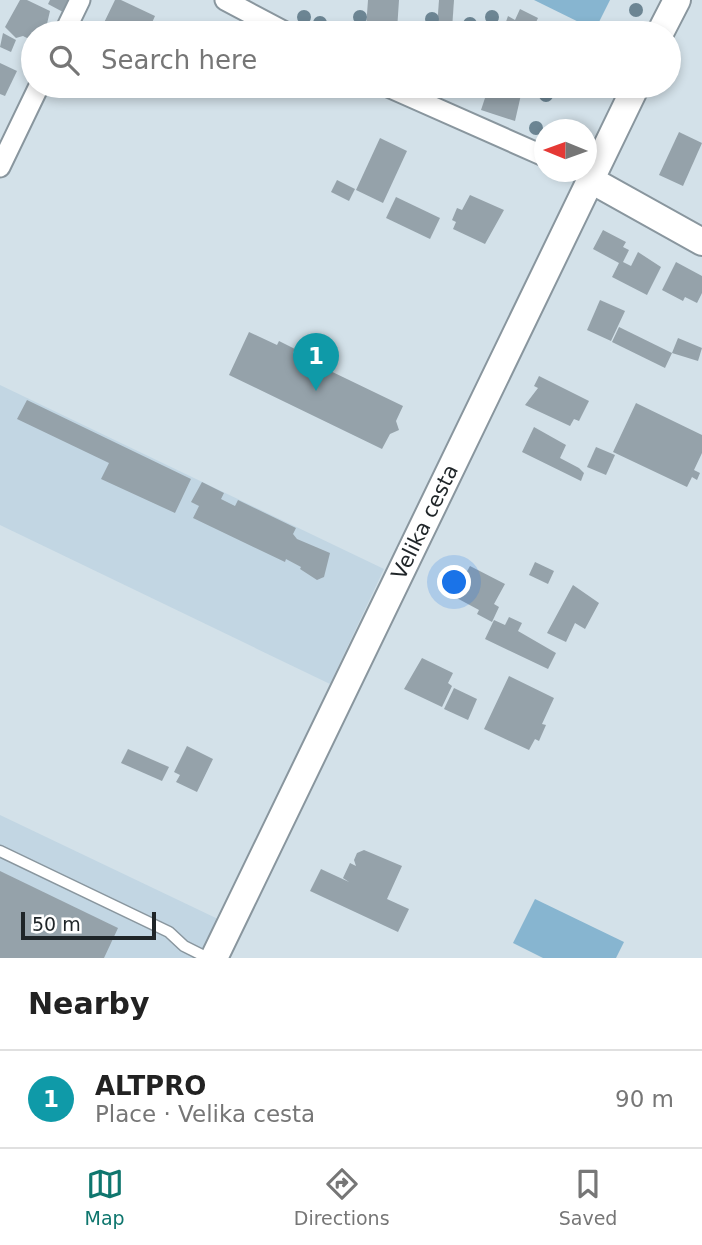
<!DOCTYPE html>
<meta charset="utf-8">
<style>
:root{--surface:#fff;--page:#f2f2f2;--text:#222;--muted:#767676;--line:#e0e0e0;--accent:#0f766e}
body{margin:0;font-family:"DejaVu Sans",sans-serif;background:var(--page);color:var(--text)}
.compass{position:absolute;left:534px;top:119px;width:63px;height:63px;border-radius:50%;background:var(--surface);box-shadow:0 4px 10px #0003;rotate:271deg}
.scale{position:absolute;left:21px;bottom:18px;width:135px;box-sizing:border-box;padding-left:7px;border:4px solid #1f2528;border-top:0;font-size:19px;line-height:24px;white-space:nowrap;color:#1f2528;-webkit-text-stroke:5px #fff;paint-order:stroke}
.you{position:absolute;left:455px;top:583px;width:24px;height:24px;margin:-18px;border:5px solid #fff;border-radius:50%;background:#1a73e8;box-shadow:0 0 0 10px #1a73e833}
.badge{display:grid;place-items:center;width:46px;height:46px;border-radius:50%;background:var(--accent);color:#fff;font-size:23px;font-weight:700}
.pin{position:absolute;translate:-50% -58px;filter:drop-shadow(0 2px 4px #0008)}
.pin::after{content:'';position:absolute;top:37px;width:24px;height:21px;background:inherit;clip-path:polygon(0 0,100% 0,50% 100%)}
.list{margin:0;padding:0;list-style:none}
h2{display:flex;justify-content:space-between;align-items:center;height:91px;margin:0;padding:0 28px;font-size:30px}
h2 small{font-size:23px;font-weight:400;color:var(--muted)}
.list li{display:grid;grid-template-columns:46px 1fr auto;gap:21px;align-items:center;box-sizing:border-box;height:98px;padding:0 28px;border-top:2px solid var(--line)}
.list b{display:block;font-size:26px;white-space:nowrap}
.list p{margin:0;font-size:23px;white-space:nowrap;color:var(--muted)}
.list em{font-size:23px;font-style:normal;color:var(--muted)}
.icon{flex:none;width:38px;height:38px;fill:none;stroke:currentColor;stroke-width:2;stroke-linecap:round;stroke-linejoin:round}
.map{position:relative;flex:none;width:702px;height:958px;overflow:hidden}
.search{position:absolute;background:var(--surface);box-shadow:0 4px 10px #0003;left:21px;right:21px;top:21px;height:77px;display:flex;align-items:center;gap:18px;box-sizing:border-box;padding:0 24px;border-radius:38px;color:var(--muted);font-size:26px}
.sheet{height:189px;background:var(--surface)}
nav{display:flex;justify-content:space-around;align-items:center;box-sizing:border-box;height:98px;border-top:2px solid var(--line);background:var(--surface);font-size:19px;color:var(--muted)}
nav a{display:grid;justify-items:center;gap:4px}
nav .on{color:var(--accent)}
.map>svg:first-child{display:block}
.built{fill:#c2d6e3}
.green{fill:#87b5d0}
.building{fill:#95a2aa}
.lines{fill:none;stroke-linecap:round;stroke-linejoin:round}
.lane-casing{stroke:#89969e;stroke-width:13}
.street-casing{stroke:#89969e;stroke-width:23}
.secondary-casing{stroke:#89969e;stroke-width:30}
.lane{stroke:#fff;stroke-width:10}
.street{stroke:#fff;stroke-width:19}
.secondary{stroke:#fff;stroke-width:26}
.tree{fill:#6c8593}
.labels{text-anchor:middle;stroke-width:7;stroke-linejoin:round;paint-order:stroke}
.street-label{font-size:21px;fill:#1f2528;stroke:#fff}
</style>
<div class="map">
<svg width="702" height="958" viewBox="0 0 702 958">
<rect width="100%" height="100%" fill="#d3e1e9"/>
<g class="built">
<polygon points="0,385 384,569 330,684 0,525"/>
<polygon points="0,815 218,919 200,958 0,958"/>
</g>
<g class="green">
<polygon points="534,0 610,0 595,30"/>
<polygon points="535,899 624,942 616,958 543,958 513,943"/>
</g>
<g class="building">
<polygon points="20,0 27,0 50,11 46,28 33,33 33,41 23,36 16,38 5,27"/>
<polygon points="50,0 69,0 63,12 48,4"/>
<polygon points="115,0 121,0 155,16 151,25 160,28 158,33 99,33"/>
<polygon points="368,0 399,0 397,30 374,33 375,28 366,28"/>
<polygon points="439,0 454,0 452,29 437,27"/>
<polygon points="520,9 538,18 531,33 502,33 508,16 515,20"/>
<polygon points="3,33 16,40 11,52 0,47"/>
<polygon points="0,63 17,71 5,96 0,94"/>
<polygon points="489,86 523,86 515,121 481,110"/>
<polygon points="679,132 702,143 683,186 659,175"/>
<polygon points="380,138 407,151 383,203 356,190"/>
<polygon points="337,180 355,189 349,201 331,192"/>
<polygon points="470,195 504,210 485,244 453,229 456,222 452,220 457,208 462,210"/>
<polygon points="396,197 440,218 430,239 386,218"/>
<polygon points="603,230 626,242 623,247 629,250 623,262 631,266 638,252 661,267 647,295 612,277 619,263 593,249"/>
<polygon points="676,262 702,276 702,293 697,303 685,297 683,301 662,290"/>
<polygon points="600,300 625,311 611,341 587,330"/>
<polygon points="619,327 672,353 665,368 612,342"/>
<polygon points="249,332 277,345 279,341 295,349 293,353 403,406 396,421 399,430 390,434 382,449 229,375"/>
<polygon points="678,338 702,348 698,361 672,353"/>
<polygon points="539,376 589,401 579,421 574,419 570,426 525,405 538,388 534,386"/>
<polygon points="27,400 191,479 175,513 101,479 109,463 17,419"/>
<polygon points="636,403 702,435 702,453 694,470 700,473 697,480 692,477 687,487 613,452"/>
<polygon points="534,427 566,445 560,458 579,468 584,473 581,481 522,452"/>
<polygon points="596,447 615,455 606,475 587,467"/>
<polygon points="202,482 224,493 221,499 235,506 238,500 296,528 293,534 297,539 330,553 324,577 317,580 300,569 301,567 286,559 285,562 193,518 199,506 191,502"/>
<polygon points="535,562 554,571 548,584 529,575"/>
<polygon points="470,566 505,584 494,604 499,607 492,622 477,614 479,610 453,596"/>
<polygon points="573,585 599,603 585,629 575,623 566,642 547,633"/>
<polygon points="509,617 522,623 518,631 556,653 548,669 485,639 494,620 505,625"/>
<polygon points="422,658 453,673 448,683 452,686 442,707 404,689"/>
<polygon points="509,676 554,698 542,724 546,725 539,741 535,739 529,750 484,729"/>
<polygon points="454,688 477,699 468,720 444,709"/>
<polygon points="187,746 213,759 197,792 176,782 180,775 174,772"/>
<polygon points="128,749 169,767 162,781 121,763"/>
<polygon points="364,850 402,866 387,899 409,909 398,932 310,891 321,869 349,882 343,878 350,863 356,866 354,860 357,853"/>
<polygon points="0,871 118,928 104,958 0,958"/>
</g>
<g class="lines">
<g class="lane-casing">
<polyline id="lane" points="0,851 169,932 184,946 208,958"/>
</g>
<g class="street-casing">
<g id="street">
<polyline points="225,0 287,33"/>
<polyline points="64,33 80,0"/>
<polyline points="386,86 544,156"/>
<polyline points="0,167 39,86"/>
</g>
</g>
<g class="secondary-casing">
<g id="secondary">
<polyline points="660,33 677,0"/>
<polyline points="591,180 702,242"/>
<polyline points="214,958 636,86"/>
</g>
</g>
<use href="#lane" class="lane"/>
<use href="#street" class="street"/>
<use href="#secondary" class="secondary"/>
</g>
<g class="tree">
<circle cx="636" cy="10" r="7"/>
<circle cx="304" cy="17" r="7"/>
<circle cx="360" cy="17" r="7"/>
<circle cx="492" cy="17" r="7"/>
<circle cx="432" cy="19" r="7"/>
<circle cx="320" cy="23" r="7"/>
<circle cx="470" cy="24" r="7"/>
<circle cx="546" cy="95" r="7"/>
<circle cx="536" cy="128" r="7"/>
</g>
<g class="labels">
<g class="street-label">
<text transform="translate(425 522) rotate(-64)" y="7">Velika cesta</text>
</g>
</g>
</svg>
<svg class="compass" viewBox="-18 -18 36 36"><path d="M0-13l5 13h-10z" fill="#e53935"/><path d="M0 13l5-13h-10z" fill="#767676"/></svg>
<div class="scale">50 m</div>
<div class="you"></div>
<div class="pin badge" style="left:316px;top:391px;background:#0f9aa8">1</div>
<div class="search"><svg class="icon" aria-label="search" viewBox="0 0 24 24"><circle cx="10" cy="10" r="6"/><path d="M15 15l6 6"/></svg>Search here</div>
</div>
<section class="sheet">
<h2>Nearby<small></small></h2>
<ul class="list">
<li><span class="badge" style="background:#0f9aa8">1</span><div><b>ALTPRO</b><p>Place · Velika cesta</p></div><em>90 m</em></li>
</ul>
</section>
<nav>
<a class="on"><svg class="icon" aria-label="map" viewBox="0 0 24 24"><path d="M3 6l6-2 6 2 6-2v14l-6 2-6-2-6 2zM9 4v14M15 6v14"/></svg>Map</a>
<a><svg class="icon" aria-label="directions" viewBox="0 0 24 24"><path d="M12 3l9 9-9 9-9-9zM9 14v-3h6M13 9l2 2-2 2"/></svg>Directions</a>
<a><svg class="icon" aria-label="saved" viewBox="0 0 24 24"><path d="M7 4h10v16l-5-4-5 4z"/></svg>Saved</a>
</nav>
